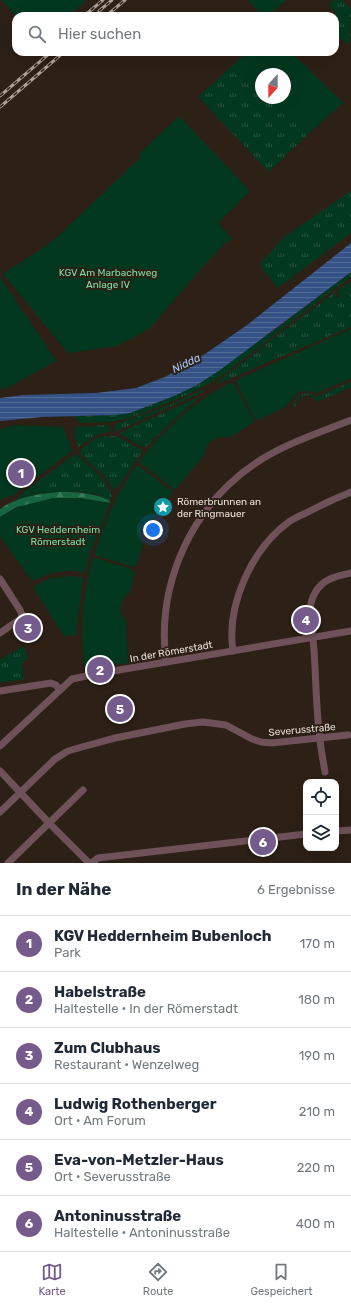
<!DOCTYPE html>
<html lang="de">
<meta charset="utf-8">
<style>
:root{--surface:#fff;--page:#f2f2f3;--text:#1f2937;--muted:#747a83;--line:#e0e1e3;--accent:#745b8c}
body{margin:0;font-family:Rubik,sans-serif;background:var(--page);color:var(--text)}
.controls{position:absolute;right:12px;bottom:12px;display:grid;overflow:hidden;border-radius:8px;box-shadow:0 4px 16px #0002}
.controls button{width:36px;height:36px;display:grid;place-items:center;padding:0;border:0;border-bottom:1px solid var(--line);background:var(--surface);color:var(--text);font:20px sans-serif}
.compass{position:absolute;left:255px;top:68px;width:36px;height:36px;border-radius:50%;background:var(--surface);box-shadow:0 4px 16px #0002;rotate:201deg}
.you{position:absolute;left:153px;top:530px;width:14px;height:14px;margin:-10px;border:3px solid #fff;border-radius:50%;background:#1a73e8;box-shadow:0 0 0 6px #1a73e833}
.badge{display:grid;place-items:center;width:26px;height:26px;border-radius:50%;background:var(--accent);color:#fff;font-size:13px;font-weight:700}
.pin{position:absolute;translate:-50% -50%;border:2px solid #fff;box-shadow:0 1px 4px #0006}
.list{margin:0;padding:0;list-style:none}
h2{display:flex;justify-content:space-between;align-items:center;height:52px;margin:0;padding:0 16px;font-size:17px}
h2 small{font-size:13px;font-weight:400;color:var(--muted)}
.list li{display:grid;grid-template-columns:26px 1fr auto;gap:12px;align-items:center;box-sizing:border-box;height:56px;padding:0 16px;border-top:1px solid var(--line)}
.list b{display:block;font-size:15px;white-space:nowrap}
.list p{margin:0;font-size:13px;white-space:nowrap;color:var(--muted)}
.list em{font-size:13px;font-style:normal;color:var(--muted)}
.icon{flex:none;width:22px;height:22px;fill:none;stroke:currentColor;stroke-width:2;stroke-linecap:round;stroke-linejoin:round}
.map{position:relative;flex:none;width:351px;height:863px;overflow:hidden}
.search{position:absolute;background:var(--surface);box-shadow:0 4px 16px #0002;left:12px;right:12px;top:12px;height:44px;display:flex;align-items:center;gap:10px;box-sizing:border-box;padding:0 14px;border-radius:12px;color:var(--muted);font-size:15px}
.sheet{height:388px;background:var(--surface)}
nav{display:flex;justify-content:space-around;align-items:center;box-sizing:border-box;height:56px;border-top:1px solid var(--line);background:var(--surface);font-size:11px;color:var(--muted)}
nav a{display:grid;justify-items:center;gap:2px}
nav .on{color:var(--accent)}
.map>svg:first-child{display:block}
.grass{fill:url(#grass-tufts)}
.forest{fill:url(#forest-firs)}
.garden{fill:#033820}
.water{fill:url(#water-rules)}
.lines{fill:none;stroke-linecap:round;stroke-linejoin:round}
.minor{stroke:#6f5159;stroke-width:7}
.rail-casing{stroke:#aca29a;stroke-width:3}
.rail{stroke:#2d2016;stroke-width:1.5;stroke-dasharray:4.5;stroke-linecap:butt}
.labels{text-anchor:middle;stroke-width:4;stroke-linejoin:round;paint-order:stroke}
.park-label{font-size:10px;fill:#7adfa7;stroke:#2d2016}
.poi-label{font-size:10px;fill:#e8dfd8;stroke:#2d2016;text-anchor:start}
.street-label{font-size:10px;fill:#e8dfd8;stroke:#2d2016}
.water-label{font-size:11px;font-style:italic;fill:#a9c6f6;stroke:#2d2016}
</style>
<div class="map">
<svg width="351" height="863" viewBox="0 0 351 863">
<defs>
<pattern id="grass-tufts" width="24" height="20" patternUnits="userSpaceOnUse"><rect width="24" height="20" fill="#033820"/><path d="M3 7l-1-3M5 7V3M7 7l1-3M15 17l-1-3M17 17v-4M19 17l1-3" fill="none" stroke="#285440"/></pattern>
<pattern id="forest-firs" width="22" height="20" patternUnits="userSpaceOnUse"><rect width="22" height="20" fill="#186541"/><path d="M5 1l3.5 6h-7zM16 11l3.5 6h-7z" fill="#3a7b5c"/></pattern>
<pattern id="water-rules" width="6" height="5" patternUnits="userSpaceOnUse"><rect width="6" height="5" fill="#345286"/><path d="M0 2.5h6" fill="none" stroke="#516a96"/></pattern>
</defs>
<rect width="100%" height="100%" fill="#2d2016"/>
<g class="grass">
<path d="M335,0H342L351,9L350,43C344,44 339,36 335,31V17L337,15L328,4Z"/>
<polygon points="234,64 261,90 261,98 269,98 307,135 269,172 198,97"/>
<polygon points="351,191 351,233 278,288 264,271 260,264 284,237"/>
<polygon points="351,272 351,277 341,284 223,375 210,383 189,394 154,409 126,419 111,422 80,423 74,416 115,415 130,413 174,396 197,385 279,327"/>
<polygon points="351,282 351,327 217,384 218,381 221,379 255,353 259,352 258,350 331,295 334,293 338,295 337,297 341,297 337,291 346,284 348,284"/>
<path d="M351,382V387L317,402C309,391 297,395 295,408L293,404C298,394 306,390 316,397Z"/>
<polygon points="204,389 203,392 114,432 114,427 116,424 165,407"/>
<polygon points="201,396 165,428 147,446 142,447 120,434 127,429"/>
<polygon points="105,425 110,427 110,430 109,432 98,434 78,447 75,437 75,427 88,426 89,427 93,427 94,426"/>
<path d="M103,436H113L119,437L142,450V452L115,491L106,478L86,460L80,452C84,445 95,438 103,436Z"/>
<polygon points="77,454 104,480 112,495 111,500 109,500 95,494 73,492 37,494 16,500 24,492 72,456"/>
<polygon points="23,646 28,658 22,663 24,679 0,683 0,660"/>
</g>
<path class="forest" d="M60,492C78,492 93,493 109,500L110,503L79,498L17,507L0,517V509C18,496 39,494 60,492Z"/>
<g class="garden">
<polygon points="1,0 85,0 86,1 68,16 16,16"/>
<polygon points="248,0 286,0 268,16 262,16"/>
<polygon points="246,52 291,52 343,103 307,135 269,98 285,98 285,74 261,74 261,90 234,64"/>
<polygon points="179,116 249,190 249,192 218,223 232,239 223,245 207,262 149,329 117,346 68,353 3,274 47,245 58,236 141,157 139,154"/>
<polygon points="0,277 56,361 3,390 0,387"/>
<polygon points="351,329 351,378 317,393 308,391 298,392 285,407 258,420 255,419 238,386 236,380"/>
<path d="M230,383H232L234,385L253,418V422C247,426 235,436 229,437C227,438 224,437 222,437C211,438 205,445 204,455L175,490L140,463L139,462C163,430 195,401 230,383Z"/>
<polygon points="15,425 63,427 72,451 13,495 0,500 0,429"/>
<path d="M138,465L173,492L157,517L149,521L143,526L140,537L143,545L136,565L134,567L97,556L95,554V553C102,528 112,505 125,483C129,477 132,469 138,465Z"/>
<path d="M53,498H79L110,503L90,553L85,573C66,568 49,573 32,581L0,536V517L17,507Z"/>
<polygon points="95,558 131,569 135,572 130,592 123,598 120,609 121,615 126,622 128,663 86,668 84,666 82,637 83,608 90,566 92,560"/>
<polygon points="73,576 83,578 83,580 78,615 76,635 64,636 33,587 51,578"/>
</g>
<polygon class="water" points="351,243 351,272 220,370 197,385 174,396 130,413 115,415 42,417 0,421 0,398 23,395 96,393 136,388 165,377 205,354 247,325"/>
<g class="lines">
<g class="minor">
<polyline points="0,579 20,610 22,615 20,619 0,633"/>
<path d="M233,651C226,605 252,548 290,521C295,518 301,515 306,513C321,505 336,498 351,492"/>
<path d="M166,662C156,582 193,502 262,459C290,442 321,432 351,420"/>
<polyline points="0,691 51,683 56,685 60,690"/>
<polyline points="0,746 72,679 101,673 351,631"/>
<polyline points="0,771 49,823 89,863"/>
<path d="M325,772C323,761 321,750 320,739C316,710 316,679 314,650C313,632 305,609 315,593C322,579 337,576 351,573"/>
<polyline points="0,812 55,759 68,751 82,747 115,738 185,724 203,722 226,725 252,739 261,742 271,743 348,735"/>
<polyline points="336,831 351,830"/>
<polyline points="8,863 83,790"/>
<polyline points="91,863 98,858 306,834"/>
</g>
<g class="rail-casing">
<g id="rail">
<polyline points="99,11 112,0"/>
<polyline points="84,16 103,0"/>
<polyline points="106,16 125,0"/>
<polyline points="0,96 51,52"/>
<polyline points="0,107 64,52"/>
</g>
</g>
<use href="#rail" class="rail"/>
</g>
<defs>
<g id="sight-disc" transform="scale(1)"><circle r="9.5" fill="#0f9aa8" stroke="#2d2016"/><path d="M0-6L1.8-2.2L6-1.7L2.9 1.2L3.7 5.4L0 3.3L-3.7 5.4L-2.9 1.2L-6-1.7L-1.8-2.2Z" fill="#fff"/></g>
</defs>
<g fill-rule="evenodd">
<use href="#sight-disc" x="163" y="507"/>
</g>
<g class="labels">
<g class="park-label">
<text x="108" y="276">KGV Am Marbachweg<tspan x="108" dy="12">Anlage IV</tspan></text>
<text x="58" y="533">KGV Heddernheim<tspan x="58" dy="12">Römerstadt</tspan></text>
</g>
<g class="poi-label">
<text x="177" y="505">Römerbrunnen an<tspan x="177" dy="12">der Ringmauer</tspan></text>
</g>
<g class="street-label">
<text transform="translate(171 651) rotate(-10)" y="4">In der Römerstadt</text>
<text transform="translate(302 729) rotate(-5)" y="4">Severusstraße</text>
</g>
<g class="water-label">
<text transform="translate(186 363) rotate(-26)" y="4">Nidda</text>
</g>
</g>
</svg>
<div class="controls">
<button><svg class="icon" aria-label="locate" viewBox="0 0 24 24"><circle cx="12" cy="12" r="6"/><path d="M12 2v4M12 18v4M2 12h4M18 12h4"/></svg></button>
<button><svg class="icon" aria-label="layers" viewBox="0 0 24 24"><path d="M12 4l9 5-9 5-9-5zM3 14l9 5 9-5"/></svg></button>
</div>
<svg class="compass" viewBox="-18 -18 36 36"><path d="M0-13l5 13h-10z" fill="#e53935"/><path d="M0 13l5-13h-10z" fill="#747a83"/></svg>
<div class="you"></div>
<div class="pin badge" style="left:21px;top:473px">1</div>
<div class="pin badge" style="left:100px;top:670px">2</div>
<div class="pin badge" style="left:28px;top:628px">3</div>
<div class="pin badge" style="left:306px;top:620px">4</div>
<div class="pin badge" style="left:120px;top:709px">5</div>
<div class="pin badge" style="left:263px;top:842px">6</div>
<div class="search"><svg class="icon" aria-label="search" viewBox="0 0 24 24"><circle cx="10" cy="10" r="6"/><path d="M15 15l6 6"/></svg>Hier suchen</div>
</div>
<section class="sheet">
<h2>In der Nähe<small>6 Ergebnisse</small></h2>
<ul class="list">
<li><span class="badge">1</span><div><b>KGV Heddernheim Bubenloch</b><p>Park</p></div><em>170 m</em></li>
<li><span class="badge">2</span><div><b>Habelstraße</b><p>Haltestelle · In der Römerstadt</p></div><em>180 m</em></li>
<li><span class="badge">3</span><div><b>Zum Clubhaus</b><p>Restaurant · Wenzelweg</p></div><em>190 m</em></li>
<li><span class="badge">4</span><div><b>Ludwig Rothenberger</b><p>Ort · Am Forum</p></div><em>210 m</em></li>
<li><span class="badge">5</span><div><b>Eva-von-Metzler-Haus</b><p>Ort · Severusstraße</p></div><em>220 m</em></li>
<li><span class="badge">6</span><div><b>Antoninusstraße</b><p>Haltestelle · Antoninusstraße</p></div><em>400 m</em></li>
</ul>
</section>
<nav>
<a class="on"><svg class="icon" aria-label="map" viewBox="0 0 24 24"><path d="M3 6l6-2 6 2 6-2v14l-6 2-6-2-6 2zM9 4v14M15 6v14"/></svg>Karte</a>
<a><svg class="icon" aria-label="directions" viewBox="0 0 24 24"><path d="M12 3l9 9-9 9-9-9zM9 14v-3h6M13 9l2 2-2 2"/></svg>Route</a>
<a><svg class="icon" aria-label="saved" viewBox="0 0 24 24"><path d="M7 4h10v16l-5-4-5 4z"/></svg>Gespeichert</a>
</nav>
